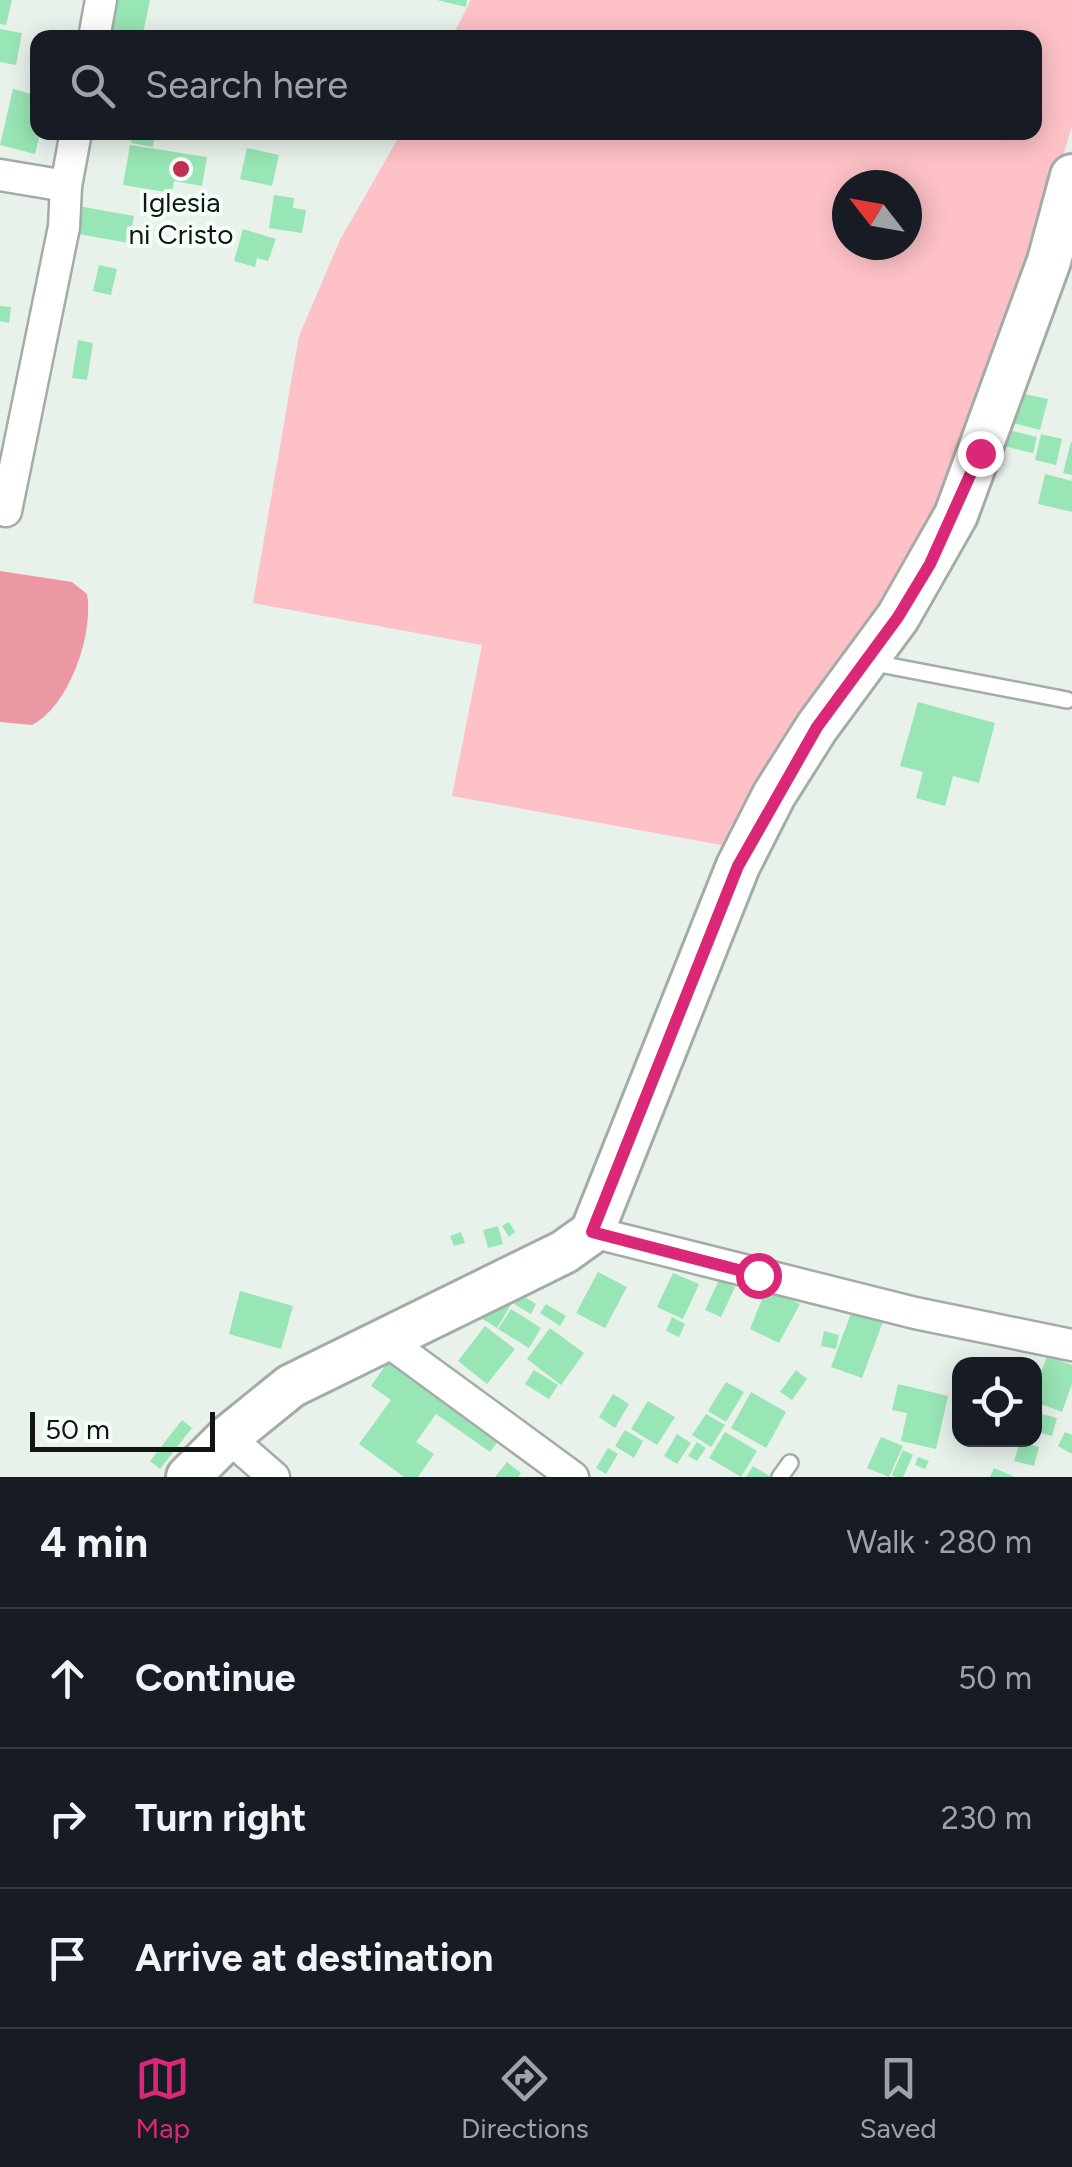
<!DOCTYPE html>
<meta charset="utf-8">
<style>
:root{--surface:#171b24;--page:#242831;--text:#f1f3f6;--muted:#9ea1a6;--line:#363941;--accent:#db2777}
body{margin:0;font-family:Figtree,sans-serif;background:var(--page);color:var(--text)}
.controls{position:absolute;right:30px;bottom:30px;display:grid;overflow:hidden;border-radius:20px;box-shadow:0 5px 25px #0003}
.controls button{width:90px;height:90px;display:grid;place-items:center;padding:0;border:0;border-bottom:2px solid var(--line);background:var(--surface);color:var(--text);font:50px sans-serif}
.compass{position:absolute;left:832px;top:170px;width:90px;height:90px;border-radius:50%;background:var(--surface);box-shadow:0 5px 25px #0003;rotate:301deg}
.scale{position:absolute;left:30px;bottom:25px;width:185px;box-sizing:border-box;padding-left:10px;border:5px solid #121513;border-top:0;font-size:28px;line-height:35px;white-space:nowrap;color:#121513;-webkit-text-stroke:8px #f5fff8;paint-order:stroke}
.stop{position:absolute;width:30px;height:30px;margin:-22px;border:8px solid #db2777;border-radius:50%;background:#fff}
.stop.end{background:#db2777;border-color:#fff;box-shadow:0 2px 10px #0008}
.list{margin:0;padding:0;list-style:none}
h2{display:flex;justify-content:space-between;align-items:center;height:130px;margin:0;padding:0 40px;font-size:42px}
h2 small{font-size:32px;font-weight:400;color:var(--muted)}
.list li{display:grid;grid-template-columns:65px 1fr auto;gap:30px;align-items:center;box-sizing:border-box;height:140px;padding:0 40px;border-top:2px solid var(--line)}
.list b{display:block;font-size:38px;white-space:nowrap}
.list em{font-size:32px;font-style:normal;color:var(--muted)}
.icon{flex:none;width:55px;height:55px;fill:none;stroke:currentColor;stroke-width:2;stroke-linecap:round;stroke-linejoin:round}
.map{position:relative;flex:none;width:1072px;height:1477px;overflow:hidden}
.search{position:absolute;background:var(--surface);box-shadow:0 5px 25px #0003;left:30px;right:30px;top:30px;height:110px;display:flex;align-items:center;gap:25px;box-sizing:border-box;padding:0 35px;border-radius:20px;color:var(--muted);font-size:38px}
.sheet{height:550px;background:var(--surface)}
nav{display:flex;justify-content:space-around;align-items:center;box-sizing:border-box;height:140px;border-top:2px solid var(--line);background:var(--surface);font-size:28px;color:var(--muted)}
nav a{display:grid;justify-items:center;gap:5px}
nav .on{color:var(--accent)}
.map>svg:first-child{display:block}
.green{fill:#fdc1c7;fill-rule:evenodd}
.water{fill:#ec98a2}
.building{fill:#98e5b5}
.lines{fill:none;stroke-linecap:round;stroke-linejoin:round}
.lane-casing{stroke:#a3aca6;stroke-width:20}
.street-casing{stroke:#a3aca6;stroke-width:35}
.secondary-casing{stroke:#a3aca6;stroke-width:48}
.lane{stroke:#fff;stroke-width:15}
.street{stroke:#fff;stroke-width:30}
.secondary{stroke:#fff;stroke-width:42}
.route{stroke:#db2777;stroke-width:12}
.poi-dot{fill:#c03052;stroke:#f5fff8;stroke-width:4}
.labels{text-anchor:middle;stroke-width:8;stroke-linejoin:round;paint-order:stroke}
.poi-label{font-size:28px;fill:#121513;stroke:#f5fff8}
</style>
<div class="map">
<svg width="1072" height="1477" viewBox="0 0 1072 1477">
<rect width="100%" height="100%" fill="#e8f2eb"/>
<path class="green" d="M471,0H1072V126L1034,254L936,534L732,847L452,796L482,645L253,603L299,336L340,240L401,133L1034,132V38L452,37ZM847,185H907V245H847Z"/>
<path class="water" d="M0,571L72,582L87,594C94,634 69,706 32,725L0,722Z"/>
<g class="building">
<polygon points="0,0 12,0 6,25 0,24"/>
<polygon points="116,0 150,0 142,38 108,38"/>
<polygon points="437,0 467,0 466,7"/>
<polygon points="0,29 22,33 16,65 0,62"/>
<polygon points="211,30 241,36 241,38 210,38"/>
<polygon points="13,89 38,96 38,132 51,132 49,140 39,137 35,154 0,145"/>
<polygon points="133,132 155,134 153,147 131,143"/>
<polygon points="130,145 207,157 202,186 174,181 172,193 123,185"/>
<polygon points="247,148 279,155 272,186 240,179"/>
<polygon points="274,195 294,198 293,208 306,210 302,233 269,228"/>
<polygon points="78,206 134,216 129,243 72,233"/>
<polygon points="243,229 276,239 268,261 257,258 255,267 234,261"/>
<polygon points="99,265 117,269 111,295 93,291"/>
<polygon points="0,306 11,307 9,323 0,321"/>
<polygon points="78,340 93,343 87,380 72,378"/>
<polygon points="1020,393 1048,399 1040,430 1013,423"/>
<polygon points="1009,430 1037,437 1033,453 1004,446"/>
<polygon points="1041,434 1062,439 1056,465 1035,460"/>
<polygon points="1071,442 1072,442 1072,475 1063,473"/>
<polygon points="1045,474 1072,481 1072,512 1038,504"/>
<polygon points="918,702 995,723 979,783 953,776 945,806 916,798 923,772 900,766"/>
<polygon points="509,1222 515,1232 509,1237 502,1226"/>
<polygon points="498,1226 503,1244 488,1248 483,1230"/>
<polygon points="461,1232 465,1243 454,1246 450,1236"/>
<polygon points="598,1272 627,1287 605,1328 576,1313"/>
<polygon points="673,1273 699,1284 683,1319 657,1307"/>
<polygon points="719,1280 735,1287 721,1317 705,1310"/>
<polygon points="766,1289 800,1304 779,1343 750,1329"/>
<polygon points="490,1290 512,1303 497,1328 475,1314"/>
<polygon points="240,1291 293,1306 281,1349 229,1334"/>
<polygon points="520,1294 536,1304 531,1314 514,1304"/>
<polygon points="546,1304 566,1316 560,1326 540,1313"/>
<polygon points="853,1308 884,1319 862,1378 831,1367"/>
<polygon points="511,1309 541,1328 529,1348 498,1329"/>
<polygon points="672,1317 685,1324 679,1337 666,1331"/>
<polygon points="485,1326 515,1349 487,1384 458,1361"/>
<polygon points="550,1328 584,1353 561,1385 527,1359"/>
<polygon points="824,1331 839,1335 836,1349 821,1346"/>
<polygon points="1047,1356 1072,1365 1072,1384 1062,1412 1035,1402 1040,1387 1034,1385 1034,1367 1042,1370"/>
<polygon points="390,1359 500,1438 490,1452 436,1414 416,1442 434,1454 418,1477 404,1477 359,1444 391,1400 371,1386"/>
<polygon points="534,1370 558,1385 549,1399 525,1384"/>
<polygon points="796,1370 807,1379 792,1400 780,1392"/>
<polygon points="726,1382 744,1392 726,1422 708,1411"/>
<polygon points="898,1384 948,1396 936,1449 901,1441 907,1413 892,1410"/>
<polygon points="751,1392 786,1412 766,1448 731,1428"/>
<polygon points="613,1394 629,1404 615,1428 599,1417"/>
<polygon points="648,1401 675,1417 657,1445 631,1429"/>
<polygon points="1034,1412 1057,1418 1052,1436 1034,1431"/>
<polygon points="706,1414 725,1425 711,1447 692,1435"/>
<polygon points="182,1420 192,1428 160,1469 150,1461"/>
<polygon points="625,1430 643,1441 634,1458 615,1446"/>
<polygon points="725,1432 757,1451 741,1477 709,1458"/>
<polygon points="1065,1432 1072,1435 1072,1454 1058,1446"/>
<polygon points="677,1434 691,1443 677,1464 664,1456"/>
<polygon points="881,1437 903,1446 889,1477 867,1468"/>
<polygon points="1020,1441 1039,1447 1034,1466 1014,1461"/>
<polygon points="697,1442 706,1448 697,1461 688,1456"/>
<polygon points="608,1448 618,1454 606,1474 596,1468"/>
<polygon points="903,1450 913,1455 903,1477 896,1477 892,1475"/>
<polygon points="918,1457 929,1461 925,1469 915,1465"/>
<polygon points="507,1462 521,1473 518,1477 495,1477"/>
<polygon points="753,1466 771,1477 746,1477"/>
<polygon points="994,1468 1015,1477 990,1477"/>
</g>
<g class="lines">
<g class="lane-casing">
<g id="lane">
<polyline points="869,662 1067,700"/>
<polyline points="780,1477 790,1463"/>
</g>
</g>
<g class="street-casing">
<g id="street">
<polyline points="94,38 101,0"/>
<polyline points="0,175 66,186 76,132"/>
<polyline points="6,511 64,227 66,186"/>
<polyline points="592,1232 915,1313 1072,1345"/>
<polyline points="383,1338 573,1477"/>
<polyline points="228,1437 274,1477"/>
</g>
</g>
<g class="secondary-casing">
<polyline id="secondary" points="188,1477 228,1437 291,1386 564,1252 592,1232 738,866 774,795 817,727 898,617 956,515 1049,261 1072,176"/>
</g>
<use href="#lane" class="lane"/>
<use href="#street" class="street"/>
<use href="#secondary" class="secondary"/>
</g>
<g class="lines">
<polyline class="route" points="758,1275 592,1232 738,866 817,727 898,617 930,564 980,453"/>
</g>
<circle class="poi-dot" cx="181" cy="169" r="10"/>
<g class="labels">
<g class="poi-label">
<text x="181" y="212">Iglesia<tspan x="181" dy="32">ni Cristo</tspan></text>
</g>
</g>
</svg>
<div class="controls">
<button><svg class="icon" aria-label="locate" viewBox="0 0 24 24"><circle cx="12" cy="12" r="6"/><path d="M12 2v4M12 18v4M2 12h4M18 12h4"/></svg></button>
</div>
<svg class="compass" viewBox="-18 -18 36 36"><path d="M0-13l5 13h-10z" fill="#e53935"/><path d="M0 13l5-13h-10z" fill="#9ea1a6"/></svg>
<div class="scale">50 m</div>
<div class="stop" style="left:758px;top:1275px"></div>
<div class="stop end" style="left:980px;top:453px"></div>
<div class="search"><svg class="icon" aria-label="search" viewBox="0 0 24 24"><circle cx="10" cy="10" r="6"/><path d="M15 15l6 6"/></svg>Search here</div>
</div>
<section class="sheet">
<h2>4 min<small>Walk · 280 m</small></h2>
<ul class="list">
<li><svg class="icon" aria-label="ahead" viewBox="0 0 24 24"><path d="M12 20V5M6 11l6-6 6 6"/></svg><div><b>Continue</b></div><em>50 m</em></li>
<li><svg class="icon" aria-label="right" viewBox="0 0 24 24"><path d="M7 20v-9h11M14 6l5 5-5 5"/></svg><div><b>Turn right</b></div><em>230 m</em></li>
<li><svg class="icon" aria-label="arrive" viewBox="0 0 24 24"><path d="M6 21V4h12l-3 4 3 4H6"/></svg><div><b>Arrive at destination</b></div></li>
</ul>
</section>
<nav>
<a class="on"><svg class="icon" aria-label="map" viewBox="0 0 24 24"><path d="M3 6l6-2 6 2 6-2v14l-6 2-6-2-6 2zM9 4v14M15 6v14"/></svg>Map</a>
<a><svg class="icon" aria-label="directions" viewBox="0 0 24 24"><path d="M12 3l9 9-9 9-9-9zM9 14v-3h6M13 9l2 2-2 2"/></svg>Directions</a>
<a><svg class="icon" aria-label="saved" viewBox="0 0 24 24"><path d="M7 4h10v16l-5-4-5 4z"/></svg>Saved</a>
</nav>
